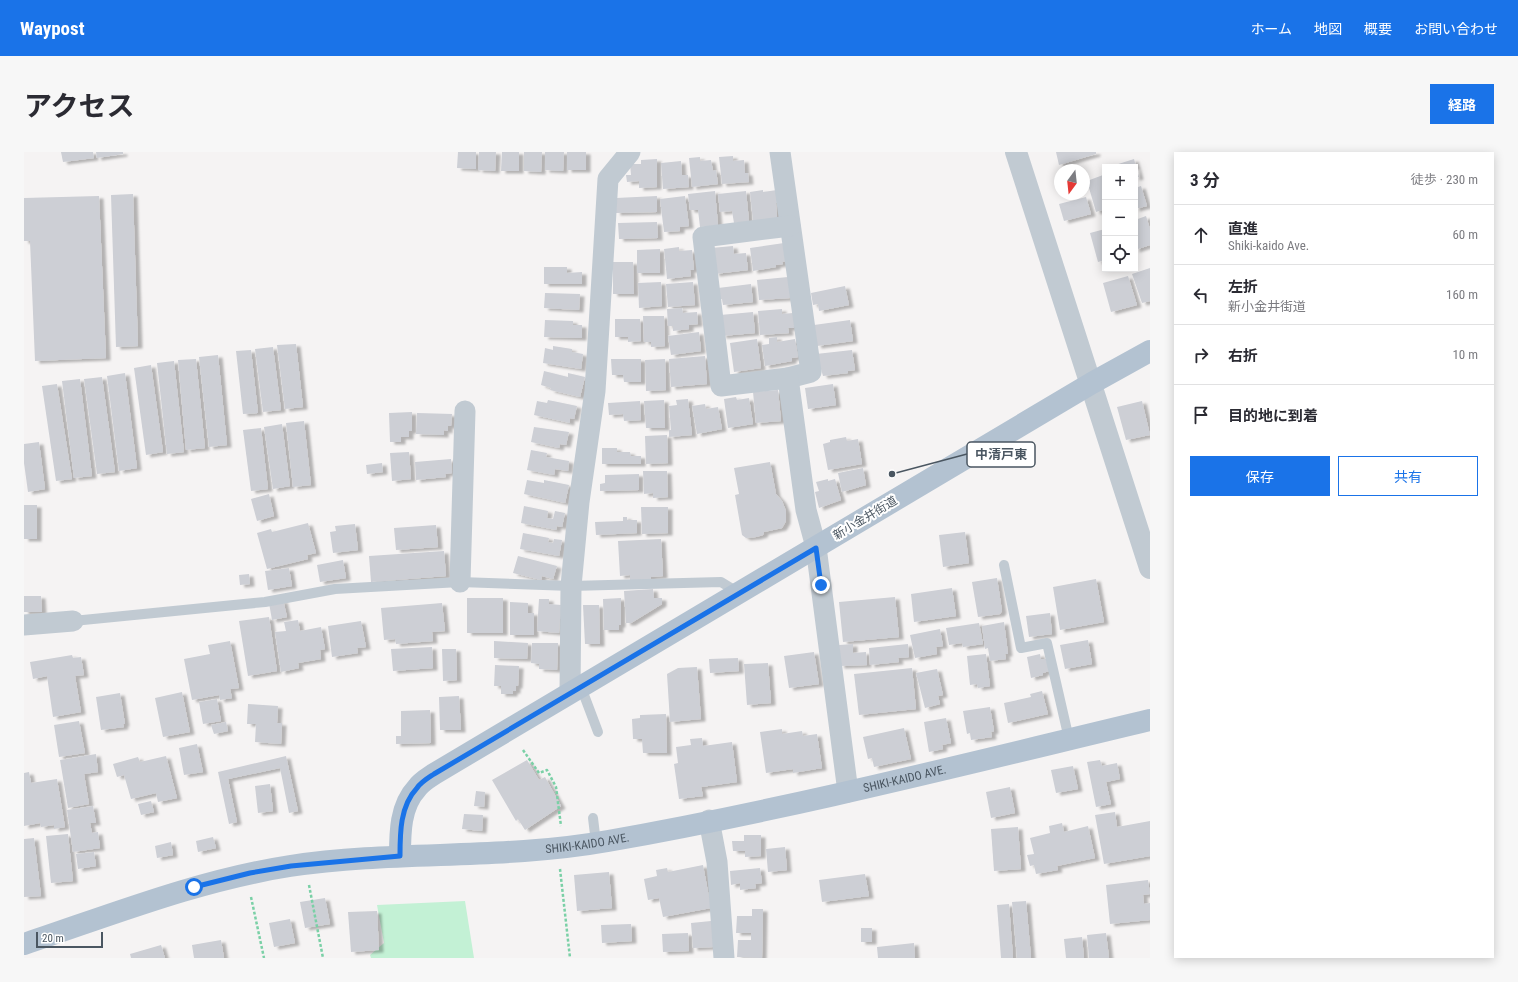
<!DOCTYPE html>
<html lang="ja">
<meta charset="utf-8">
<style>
:root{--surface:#fff;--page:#f7f7f7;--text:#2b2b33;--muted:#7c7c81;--line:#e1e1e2;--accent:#1a73e8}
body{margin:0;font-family:"Roboto Condensed","Noto Sans JP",sans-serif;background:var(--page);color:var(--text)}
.controls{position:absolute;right:12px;top:12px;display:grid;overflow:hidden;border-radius:0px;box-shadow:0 2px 10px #0003}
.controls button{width:36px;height:36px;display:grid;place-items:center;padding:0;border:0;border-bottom:1px solid var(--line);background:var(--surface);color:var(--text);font:20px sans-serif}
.compass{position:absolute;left:1030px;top:12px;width:36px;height:36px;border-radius:50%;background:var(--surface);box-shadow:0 2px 10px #0003;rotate:195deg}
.scale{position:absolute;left:12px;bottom:10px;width:67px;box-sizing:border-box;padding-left:4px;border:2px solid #4a5661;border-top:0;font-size:11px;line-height:14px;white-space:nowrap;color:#4a5661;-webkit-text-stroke:3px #fff;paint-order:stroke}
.stop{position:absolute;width:12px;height:12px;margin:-9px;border:3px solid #1a73e8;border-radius:50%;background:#fff}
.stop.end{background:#1a73e8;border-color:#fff;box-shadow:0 1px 4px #0008}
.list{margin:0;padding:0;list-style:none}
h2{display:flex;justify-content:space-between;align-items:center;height:52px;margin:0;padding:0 16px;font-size:17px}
h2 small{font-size:13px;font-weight:400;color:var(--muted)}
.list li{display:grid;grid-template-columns:26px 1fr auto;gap:12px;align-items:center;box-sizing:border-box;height:60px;padding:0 16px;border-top:1px solid var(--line)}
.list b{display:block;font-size:15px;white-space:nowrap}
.list p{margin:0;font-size:13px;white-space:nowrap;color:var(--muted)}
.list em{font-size:13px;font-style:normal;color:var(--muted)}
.actions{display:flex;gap:8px;padding:12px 16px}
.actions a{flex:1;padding:9px 0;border:1px solid var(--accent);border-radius:0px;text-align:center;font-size:14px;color:var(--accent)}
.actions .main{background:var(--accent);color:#fff}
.icon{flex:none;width:22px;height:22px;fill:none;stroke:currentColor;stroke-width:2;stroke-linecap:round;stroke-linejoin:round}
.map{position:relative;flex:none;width:1126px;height:806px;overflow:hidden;border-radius:0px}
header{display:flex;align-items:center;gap:24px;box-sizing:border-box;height:56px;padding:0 20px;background:var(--accent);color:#fff}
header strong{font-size:19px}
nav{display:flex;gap:22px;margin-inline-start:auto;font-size:14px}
.intro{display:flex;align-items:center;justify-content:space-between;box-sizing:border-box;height:96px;padding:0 24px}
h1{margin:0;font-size:28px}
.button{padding:10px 18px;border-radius:0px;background:var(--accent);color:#fff;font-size:14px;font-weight:700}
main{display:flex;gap:24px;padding:0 24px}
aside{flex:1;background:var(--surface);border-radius:0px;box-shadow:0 2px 10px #0003}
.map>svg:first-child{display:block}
.green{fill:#c3f1d5}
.building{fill:#cdcfd5;filter:url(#shadow)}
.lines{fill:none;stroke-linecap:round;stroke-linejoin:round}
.path{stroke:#7ad0a6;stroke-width:2.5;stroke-dasharray:3 2;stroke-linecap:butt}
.service{stroke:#c1cad2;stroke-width:10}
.minor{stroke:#c1cad2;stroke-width:21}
.tertiary{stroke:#c1cad2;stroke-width:22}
.primary{stroke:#b3c2d1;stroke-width:22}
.route{stroke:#1a73e8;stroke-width:5}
.labels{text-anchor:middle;stroke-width:4;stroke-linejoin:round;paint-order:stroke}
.street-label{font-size:12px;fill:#4a5661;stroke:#fff}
.leader{fill:none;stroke:#4a5661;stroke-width:1.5}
.callout-dot{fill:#4a5661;stroke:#fff;stroke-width:1.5}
.callout{fill:#fff;stroke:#4a5661;stroke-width:1.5}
.callout-label{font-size:13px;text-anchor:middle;font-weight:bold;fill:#4a5661}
</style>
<header>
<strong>Waypost</strong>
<nav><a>ホーム</a><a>地図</a><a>概要</a><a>お問い合わせ</a></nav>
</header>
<div class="intro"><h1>アクセス</h1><a class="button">経路</a></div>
<main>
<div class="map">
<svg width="1126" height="806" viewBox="0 0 1126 806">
<defs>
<filter id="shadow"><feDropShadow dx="4.5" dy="2.5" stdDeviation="1" flood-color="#0004"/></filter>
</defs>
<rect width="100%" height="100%" fill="#f5f3f3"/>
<polygon class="green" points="441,749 450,806 347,806 346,803 360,791 353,753"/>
<g class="building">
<polygon points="37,0 69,0 70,6 39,10"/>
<polygon points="72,0 99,0 99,2 73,6"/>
<polygon points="434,0 452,0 452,17 433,16"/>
<polygon points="455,0 472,0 471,19 454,18"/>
<polygon points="478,0 495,0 495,19 477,19"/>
<polygon points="500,0 518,0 517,20 500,19"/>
<polygon points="521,0 540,0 539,19 521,18"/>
<rect x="543" y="0" width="19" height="18"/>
<polygon points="1032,0 1072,0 1072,2 1035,13"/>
<polygon points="709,4 709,9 720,8 721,21 724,21 725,30 698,32 695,5"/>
<polygon points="676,5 676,9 687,8 689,19 692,18 694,32 668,35 665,6"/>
<polygon points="633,7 633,35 615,36 615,29 603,30 602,23 607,23 606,12 617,12 617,8"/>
<polygon points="1110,7 1115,25 1111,26 1111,15 1085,15"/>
<polygon points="657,9 658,23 664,23 665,35 639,37 637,11"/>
<polygon points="1079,23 1081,57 1072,60 1063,29"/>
<polygon points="1117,34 1123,54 1111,57 1111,36"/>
<polygon points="739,38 739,40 753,38 754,51 752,51 753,66 729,69 726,40"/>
<polygon points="691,39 694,73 676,75 674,58 666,58 664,42"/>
<polygon points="722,39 725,69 710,71 708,59 696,60 694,42"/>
<polygon points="109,42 114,194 92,195 87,43"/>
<polygon points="75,44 82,206 11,209 6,89 0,89 0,46"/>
<polygon points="633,44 633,60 592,61 592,46"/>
<polygon points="661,44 665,74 656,75 656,79 640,80 636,47"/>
<polygon points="1062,45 1067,62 1040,69 1035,52"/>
<polygon points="1122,64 1126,77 1126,93 1111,98 1111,68"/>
<polygon points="633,70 634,86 595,87 594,71"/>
<polygon points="1081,77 1081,108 1074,110 1066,81"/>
<polygon points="760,91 762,109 758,110 759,112 752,113 752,115 729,119 726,96"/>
<polygon points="709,94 710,102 722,101 724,118 691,122 687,96"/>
<polygon points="655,95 655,99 668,98 670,118 666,118 667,124 643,127 640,97"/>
<polygon points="636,97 636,121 613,121 613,98"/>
<polygon points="589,110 609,110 610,142 589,142"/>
<polygon points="520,115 543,115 543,121 558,120 558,132 520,132"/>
<polygon points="1126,116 1126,149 1118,151 1108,122"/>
<polygon points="1104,124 1113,153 1087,160 1079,131"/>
<polygon points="764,125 766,146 735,148 733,128"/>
<polygon points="637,130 638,154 615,156 614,131"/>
<polygon points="669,130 671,153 644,155 642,132"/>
<polygon points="727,132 729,150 699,153 698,147 695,148 694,136"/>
<polygon points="821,134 825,153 795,159 794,152 789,153 787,141"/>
<polygon points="521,141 556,142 555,158 520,156"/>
<polygon points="658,156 659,161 673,160 674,172 665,173 665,177 649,179 649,174 644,174 643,157"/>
<polygon points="758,157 758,162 769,161 770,176 764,176 765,181 736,183 734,159"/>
<polygon points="729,160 731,181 698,184 696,163"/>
<polygon points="619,164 640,164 641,194 627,195 627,190 620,190"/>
<polygon points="591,167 616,167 617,189 604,190 604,185 591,185"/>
<polygon points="521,168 549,169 549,173 558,173 558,186 520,185"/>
<polygon points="826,168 829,189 793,194 790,173"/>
<polygon points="675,180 677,199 647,203 644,184"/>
<polygon points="753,185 753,190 771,187 774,205 768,206 768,209 741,214 738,193 745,192 745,186"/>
<polygon points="733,187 737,216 710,220 706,191"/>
<polygon points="272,192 279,255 261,257 253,193"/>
<polygon points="529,194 548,197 548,200 559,202 557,217 519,211 521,196 529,198"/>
<polygon points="249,195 257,258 239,260 231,197"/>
<polygon points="227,198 234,261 219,262 212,199"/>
<polygon points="828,198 831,218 824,219 824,221 799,224 797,217 794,218 792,202"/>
<polygon points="194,203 203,293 185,295 175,205"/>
<polygon points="681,204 683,232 647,235 645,207"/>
<polygon points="172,207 181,296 162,298 154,208"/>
<polygon points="587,207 617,207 617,230 600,230 599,223 588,223"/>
<polygon points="641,207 642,238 622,239 621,208"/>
<polygon points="150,209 160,300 143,302 133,211"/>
<polygon points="127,213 139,300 122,303 110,216"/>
<polygon points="520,219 544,225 544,221 561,225 556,245 526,238 527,236 517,233"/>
<polygon points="101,221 113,316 95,319 83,224"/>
<polygon points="78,225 91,320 73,322 60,227"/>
<polygon points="56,227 68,324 50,326 38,229"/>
<polygon points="33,232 48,327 32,329 18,234"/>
<polygon points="809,232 812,253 784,257 781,236"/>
<polygon points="754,238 757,269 732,271 729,240"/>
<polygon points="712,245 713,248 725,246 729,272 704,276 700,247"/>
<polygon points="664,247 668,283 645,285 645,278 647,278 645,254 653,253 652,248"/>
<polygon points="524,248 553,254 550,267 546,266 546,271 510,263 513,249 523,251"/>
<polygon points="640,248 641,276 622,276 620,249"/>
<polygon points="616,249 617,268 600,269 599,262 585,263 584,251"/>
<polygon points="1118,249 1126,283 1102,288 1093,255"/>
<polygon points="681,252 682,257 694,255 698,277 673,282 668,254"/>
<polygon points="388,260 388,279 385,279 385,285 377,285 377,290 366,290 365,261"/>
<polygon points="393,261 428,262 427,274 424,274 424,279 420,278 420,283 392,282"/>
<polygon points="280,269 287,333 269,335 262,271"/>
<polygon points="258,272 266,334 249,337 240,275"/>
<polygon points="510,275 545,280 542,293 536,292 535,296 507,290"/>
<polygon points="237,276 244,337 227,339 219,278"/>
<polygon points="643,283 644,311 622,312 621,284"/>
<polygon points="822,285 823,289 834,287 838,312 804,318 799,292 806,290 806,288"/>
<polygon points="15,290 21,337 4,340 0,311 0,292"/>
<polygon points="578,296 593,296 593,300 606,300 607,304 617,304 617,312 578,312"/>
<polygon points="507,298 523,301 522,305 545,309 544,319 531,317 530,323 503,318"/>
<polygon points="385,300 387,327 368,329 366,301"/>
<polygon points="427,307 428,321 421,322 422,325 392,328 391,310"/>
<polygon points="746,310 752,342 758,349 762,359 762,369 758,376 740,380 739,383 732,385 722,386 718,383 711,343 715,342 710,316"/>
<polygon points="358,311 359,320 343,322 342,313"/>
<polygon points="839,316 842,333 818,340 814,321"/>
<polygon points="619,319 643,319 644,345 629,346 629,341 620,342"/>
<polygon points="615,322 615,338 576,339 576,332 581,331 581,323"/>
<polygon points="804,327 804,329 811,327 817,348 795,356 791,340 795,339 792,330"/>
<polygon points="503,328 520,331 520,328 545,333 541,351 500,342"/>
<polygon points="245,342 250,364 233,369 227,347"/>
<rect x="0" y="353" width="13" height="34"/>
<polygon points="500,354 524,359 523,366 529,367 531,359 541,361 538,375 533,374 532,378 497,371"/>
<polygon points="617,355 644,355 644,381 618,382"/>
<polygon points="599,365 603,365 603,368 613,368 613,381 572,383 571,370 599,369"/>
<polygon points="284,371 292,401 283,403 284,407 243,417 233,381 247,377 248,380"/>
<polygon points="331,372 334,398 309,401 306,380 312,379 311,374"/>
<polygon points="412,373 414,395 372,398 370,376"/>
<polygon points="941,380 945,411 919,415 915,383"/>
<polygon points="499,381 525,386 524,390 529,391 530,387 538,388 535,404 496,397"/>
<polygon points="637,387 639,424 627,425 627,427 606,429 606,423 596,424 594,389"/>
<polygon points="420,399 422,424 347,430 345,404"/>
<polygon points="494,404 533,414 529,427 518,424 517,428 489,421"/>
<polygon points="319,408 322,426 296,430 293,413"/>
<polygon points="265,416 268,434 244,438 241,419"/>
<polygon points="225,422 226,432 216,433 215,423"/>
<polygon points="973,426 978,459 976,462 954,465 948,430"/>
<polygon points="1072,427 1080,470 1036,478 1029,435"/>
<polygon points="928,436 932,464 890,470 887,442"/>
<polygon points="629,437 630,446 638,446 638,452 607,471 602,471 600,439"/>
<polygon points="0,444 17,444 18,460 0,460"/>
<polygon points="871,445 875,485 819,490 815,450"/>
<rect x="443" y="446" width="36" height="35"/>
<polygon points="597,446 597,473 595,473 595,478 580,478 579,447"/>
<polygon points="515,447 525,447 525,452 537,453 535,481 513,479"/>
<polygon points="259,448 263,465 248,468 245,451"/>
<polygon points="486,450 504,451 504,461 510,461 510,483 486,483"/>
<polygon points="418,451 421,479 408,480 409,489 372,492 371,487 360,488 357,456"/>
<polygon points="559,453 575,453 576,492 561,492"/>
<polygon points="1026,461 1028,482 1005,485 1002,464"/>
<polygon points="245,465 253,519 224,524 215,469"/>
<polygon points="274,468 276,479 297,475 301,497 296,498 297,507 274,511 275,516 257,520 251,480 262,479 260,470"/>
<polygon points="337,469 342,495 333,496 334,501 308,505 304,474"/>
<polygon points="980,470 984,502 981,502 982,507 966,509 964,496 961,497 958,474"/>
<polygon points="955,471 959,492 939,495 938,491 925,493 922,476"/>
<polygon points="916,477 919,494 912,495 913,502 891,506 886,483"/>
<polygon points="1064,488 1068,512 1041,517 1036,493"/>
<polygon points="206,489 215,536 206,537 208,546 196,548 195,543 168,548 160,507 186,502 184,493"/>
<polygon points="470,489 504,491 503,507 470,506"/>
<polygon points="508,491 534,491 533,518 515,517 515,512 507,511"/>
<polygon points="829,492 829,501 842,500 843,513 816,514 815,493"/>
<polygon points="884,492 885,505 874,506 875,510 846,513 845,496"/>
<polygon points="408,495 409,516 369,519 367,497"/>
<polygon points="418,497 432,497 433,528 419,529"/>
<polygon points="790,500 795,532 765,536 760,504"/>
<polygon points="962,502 966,534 954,536 953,532 946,533 943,504"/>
<polygon points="1016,502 1017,507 1022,507 1025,519 1019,521 1019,523 1007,526 1003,505"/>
<polygon points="48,503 49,506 57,505 60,523 51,524 57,560 29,565 23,524 9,527 6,510"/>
<polygon points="714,506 715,519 686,521 685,507"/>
<polygon points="744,511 747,551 723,553 720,512"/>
<polygon points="471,513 495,514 494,534 492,534 492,539 489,539 489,542 477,542 477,534 470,534"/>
<polygon points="673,515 677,567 646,570 643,522 654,516"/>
<polygon points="888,516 892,557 835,563 830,522"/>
<polygon points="913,517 919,543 914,544 916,552 901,556 892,521"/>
<polygon points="1018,539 1024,562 984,571 980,551 1007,545 1006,542"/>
<polygon points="158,540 166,580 139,585 131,546"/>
<polygon points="96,541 101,572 99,572 100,575 77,578 72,545"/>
<polygon points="435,544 437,578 416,578 415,545"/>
<polygon points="193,547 197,569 179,572 175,550"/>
<polygon points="224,552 254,554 253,571 258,571 257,592 231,590 232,572 223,572"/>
<polygon points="966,555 970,579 967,580 968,585 947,588 946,581 943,582 939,559"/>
<polygon points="406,558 407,591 372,592 372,584 377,584 377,559"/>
<polygon points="642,562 643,601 619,601 618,587 609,587 608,567 616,566 616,563"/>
<polygon points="922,566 927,591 918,593 919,597 905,600 900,570"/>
<polygon points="55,569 61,601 35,605 30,573"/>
<polygon points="202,570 204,579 190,582 187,573"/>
<polygon points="880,576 887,607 850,615 848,606 844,607 839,585"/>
<polygon points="758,577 758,582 778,579 779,584 793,582 798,616 769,621 769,617 742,621 736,580"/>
<polygon points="678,586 679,594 708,590 713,630 677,635 679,644 655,647 650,612 654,611 652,595 667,593 666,587"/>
<polygon points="173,592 179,620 160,623 155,596"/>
<polygon points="72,602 74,620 60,622 65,652 44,656 36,608"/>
<polygon points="142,604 153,646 134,650 132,641 107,647 100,623 93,625 89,612 114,605 116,610"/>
<polygon points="262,604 274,659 265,661 256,616 204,627 213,670 205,672 194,620"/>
<polygon points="503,608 515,628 521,625 537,654 501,678 494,667 492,669 468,628"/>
<polygon points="1076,608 1078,614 1093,611 1096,627 1082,630 1087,652 1072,655 1063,610"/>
<polygon points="1049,614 1054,637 1032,641 1027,618"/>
<polygon points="5,620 7,631 33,627 41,675 30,677 30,673 17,675 16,671 0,674 0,621"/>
<polygon points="246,632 249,659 234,661 231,634"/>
<polygon points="986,635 991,661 967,666 962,640"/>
<polygon points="452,639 461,640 460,655 450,654"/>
<polygon points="127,649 130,660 117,663 114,652"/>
<polygon points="69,654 72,671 66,671 68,681 74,680 76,696 49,700 43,658"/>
<polygon points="1091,660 1093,675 1126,669 1126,704 1080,712 1071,663"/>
<polygon points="440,662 459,663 458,679 438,677"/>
<polygon points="1038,671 1040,680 1064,674 1071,706 1033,714 1034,718 1012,722 1010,713 1006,714 1003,703 1010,702 1006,686 1026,681 1025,674"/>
<polygon points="994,675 997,717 970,719 967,677"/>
<polygon points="44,682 49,729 27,731 22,684"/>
<polygon points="720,683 737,683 737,704 721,705 721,699 709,699 708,689 720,689"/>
<polygon points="189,685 192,696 174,700 172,689"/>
<polygon points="10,686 17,744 0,745 0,687"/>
<polygon points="147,690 149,703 133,706 131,694"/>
<polygon points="761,695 763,718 744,720 742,697"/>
<polygon points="70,700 72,714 54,717 52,702"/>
<polygon points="679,713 687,756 639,765 635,746 624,748 620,727 633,724 632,718 643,716 644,720"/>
<polygon points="736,716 738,731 731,732 732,736 716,738 716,731 707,733 706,719"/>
<polygon points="585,720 588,756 553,759 550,723"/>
<polygon points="841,722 845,744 798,750 795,728"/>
<polygon points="1124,728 1126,742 1119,743 1120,752 1126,751 1126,768 1086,772 1082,733"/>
<polygon points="301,746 306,772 281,776 276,750"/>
<polygon points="1002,749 1007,806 993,806 988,750"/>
<polygon points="985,752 989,806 977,806 973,753"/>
<polygon points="728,757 739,757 738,806 713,805 714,788 727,788 727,781 712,781 713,764 728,764"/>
<polygon points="353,759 355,798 327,800 324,760"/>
<polygon points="266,767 271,791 250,795 245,771"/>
<polygon points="687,769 689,795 669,796 667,771"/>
<polygon points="607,772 608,789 578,791 577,773"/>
<rect x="837" y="776" width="11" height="14"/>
<polygon points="664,781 665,799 639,800 638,782"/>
<polygon points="1082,781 1085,806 1065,806 1063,783"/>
<polygon points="1058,785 1060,806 1042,806 1040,787"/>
<polygon points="197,788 200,806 170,806 168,793"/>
<polygon points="890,791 891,806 854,806 853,795"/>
<polygon points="137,793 141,806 107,806 106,802"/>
</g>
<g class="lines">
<g class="path">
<polyline points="499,598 515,621 523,618 532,635 537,674"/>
<polyline points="536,717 546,806"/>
<polyline points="285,733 299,806"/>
<polyline points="227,745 240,806"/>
</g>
<g class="service">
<polyline points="980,413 997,496 1023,491 1045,587"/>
<polyline points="49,469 241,450 311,437 436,430 547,434 697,430 715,441"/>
<polyline points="557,535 574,580"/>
<polyline points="569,666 572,691"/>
</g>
<g class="minor">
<polyline points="756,0 787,220 764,226"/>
<polyline points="766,74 679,85 697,234 764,226 782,358 792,395 824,640"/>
<polyline points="436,430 441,259"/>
<polyline points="0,473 49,469"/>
<polyline points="546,541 547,434 555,350 571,239 584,27 606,0"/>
<polyline points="685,668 693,710 700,806"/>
</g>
<polyline class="tertiary" points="992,0 1126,416"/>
<g class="primary">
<path d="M376,704C376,681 376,654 393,636C397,630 404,626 410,622L1068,231L1126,199"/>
<path id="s1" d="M0,792C87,763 175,728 266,714C372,698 478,708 584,689C766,657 946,611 1126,568"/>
</g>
</g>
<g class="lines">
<path class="route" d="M170,735L226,721L267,714L376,704C376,681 376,654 393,636C397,630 404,626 410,622L792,396L797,433"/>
</g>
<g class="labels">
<g class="street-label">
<text transform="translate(841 366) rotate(-31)" y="4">新小金井街道</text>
<text dy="4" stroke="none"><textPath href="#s1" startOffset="900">SHIKI-KAIDO AVE.</textPath></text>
<text dy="4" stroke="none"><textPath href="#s1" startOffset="576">SHIKI-KAIDO AVE.</textPath></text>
</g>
</g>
<path class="leader" d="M868 322L943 302"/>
<circle class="callout-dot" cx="868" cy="322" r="4"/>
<rect class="callout" x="943" y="290" width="68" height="25" rx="4"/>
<g class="callout-label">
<text x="977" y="307">中清戸東</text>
</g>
</svg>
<div class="controls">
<button>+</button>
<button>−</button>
<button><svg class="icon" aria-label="locate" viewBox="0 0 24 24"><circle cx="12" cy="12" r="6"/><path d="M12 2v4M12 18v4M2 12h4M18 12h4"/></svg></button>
</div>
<svg class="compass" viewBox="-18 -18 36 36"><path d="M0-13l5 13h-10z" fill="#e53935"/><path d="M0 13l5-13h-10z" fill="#7c7c81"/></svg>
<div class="scale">20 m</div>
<div class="stop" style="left:170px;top:735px"></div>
<div class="stop end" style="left:797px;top:433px"></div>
</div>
<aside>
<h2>3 分<small>徒歩 · 230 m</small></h2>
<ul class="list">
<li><svg class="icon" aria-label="ahead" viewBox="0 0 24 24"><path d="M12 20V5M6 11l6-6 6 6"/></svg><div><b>直進</b><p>Shiki-kaido Ave.</p></div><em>60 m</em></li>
<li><svg class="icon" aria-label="left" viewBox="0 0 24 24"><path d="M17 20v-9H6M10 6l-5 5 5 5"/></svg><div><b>左折</b><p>新小金井街道</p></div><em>160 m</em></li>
<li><svg class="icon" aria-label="right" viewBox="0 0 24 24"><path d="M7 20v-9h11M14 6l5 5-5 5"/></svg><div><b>右折</b></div><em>10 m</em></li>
<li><svg class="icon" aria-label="arrive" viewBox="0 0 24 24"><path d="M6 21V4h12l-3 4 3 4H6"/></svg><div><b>目的地に到着</b></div></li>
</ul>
<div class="actions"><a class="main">保存</a><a>共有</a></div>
</aside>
</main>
